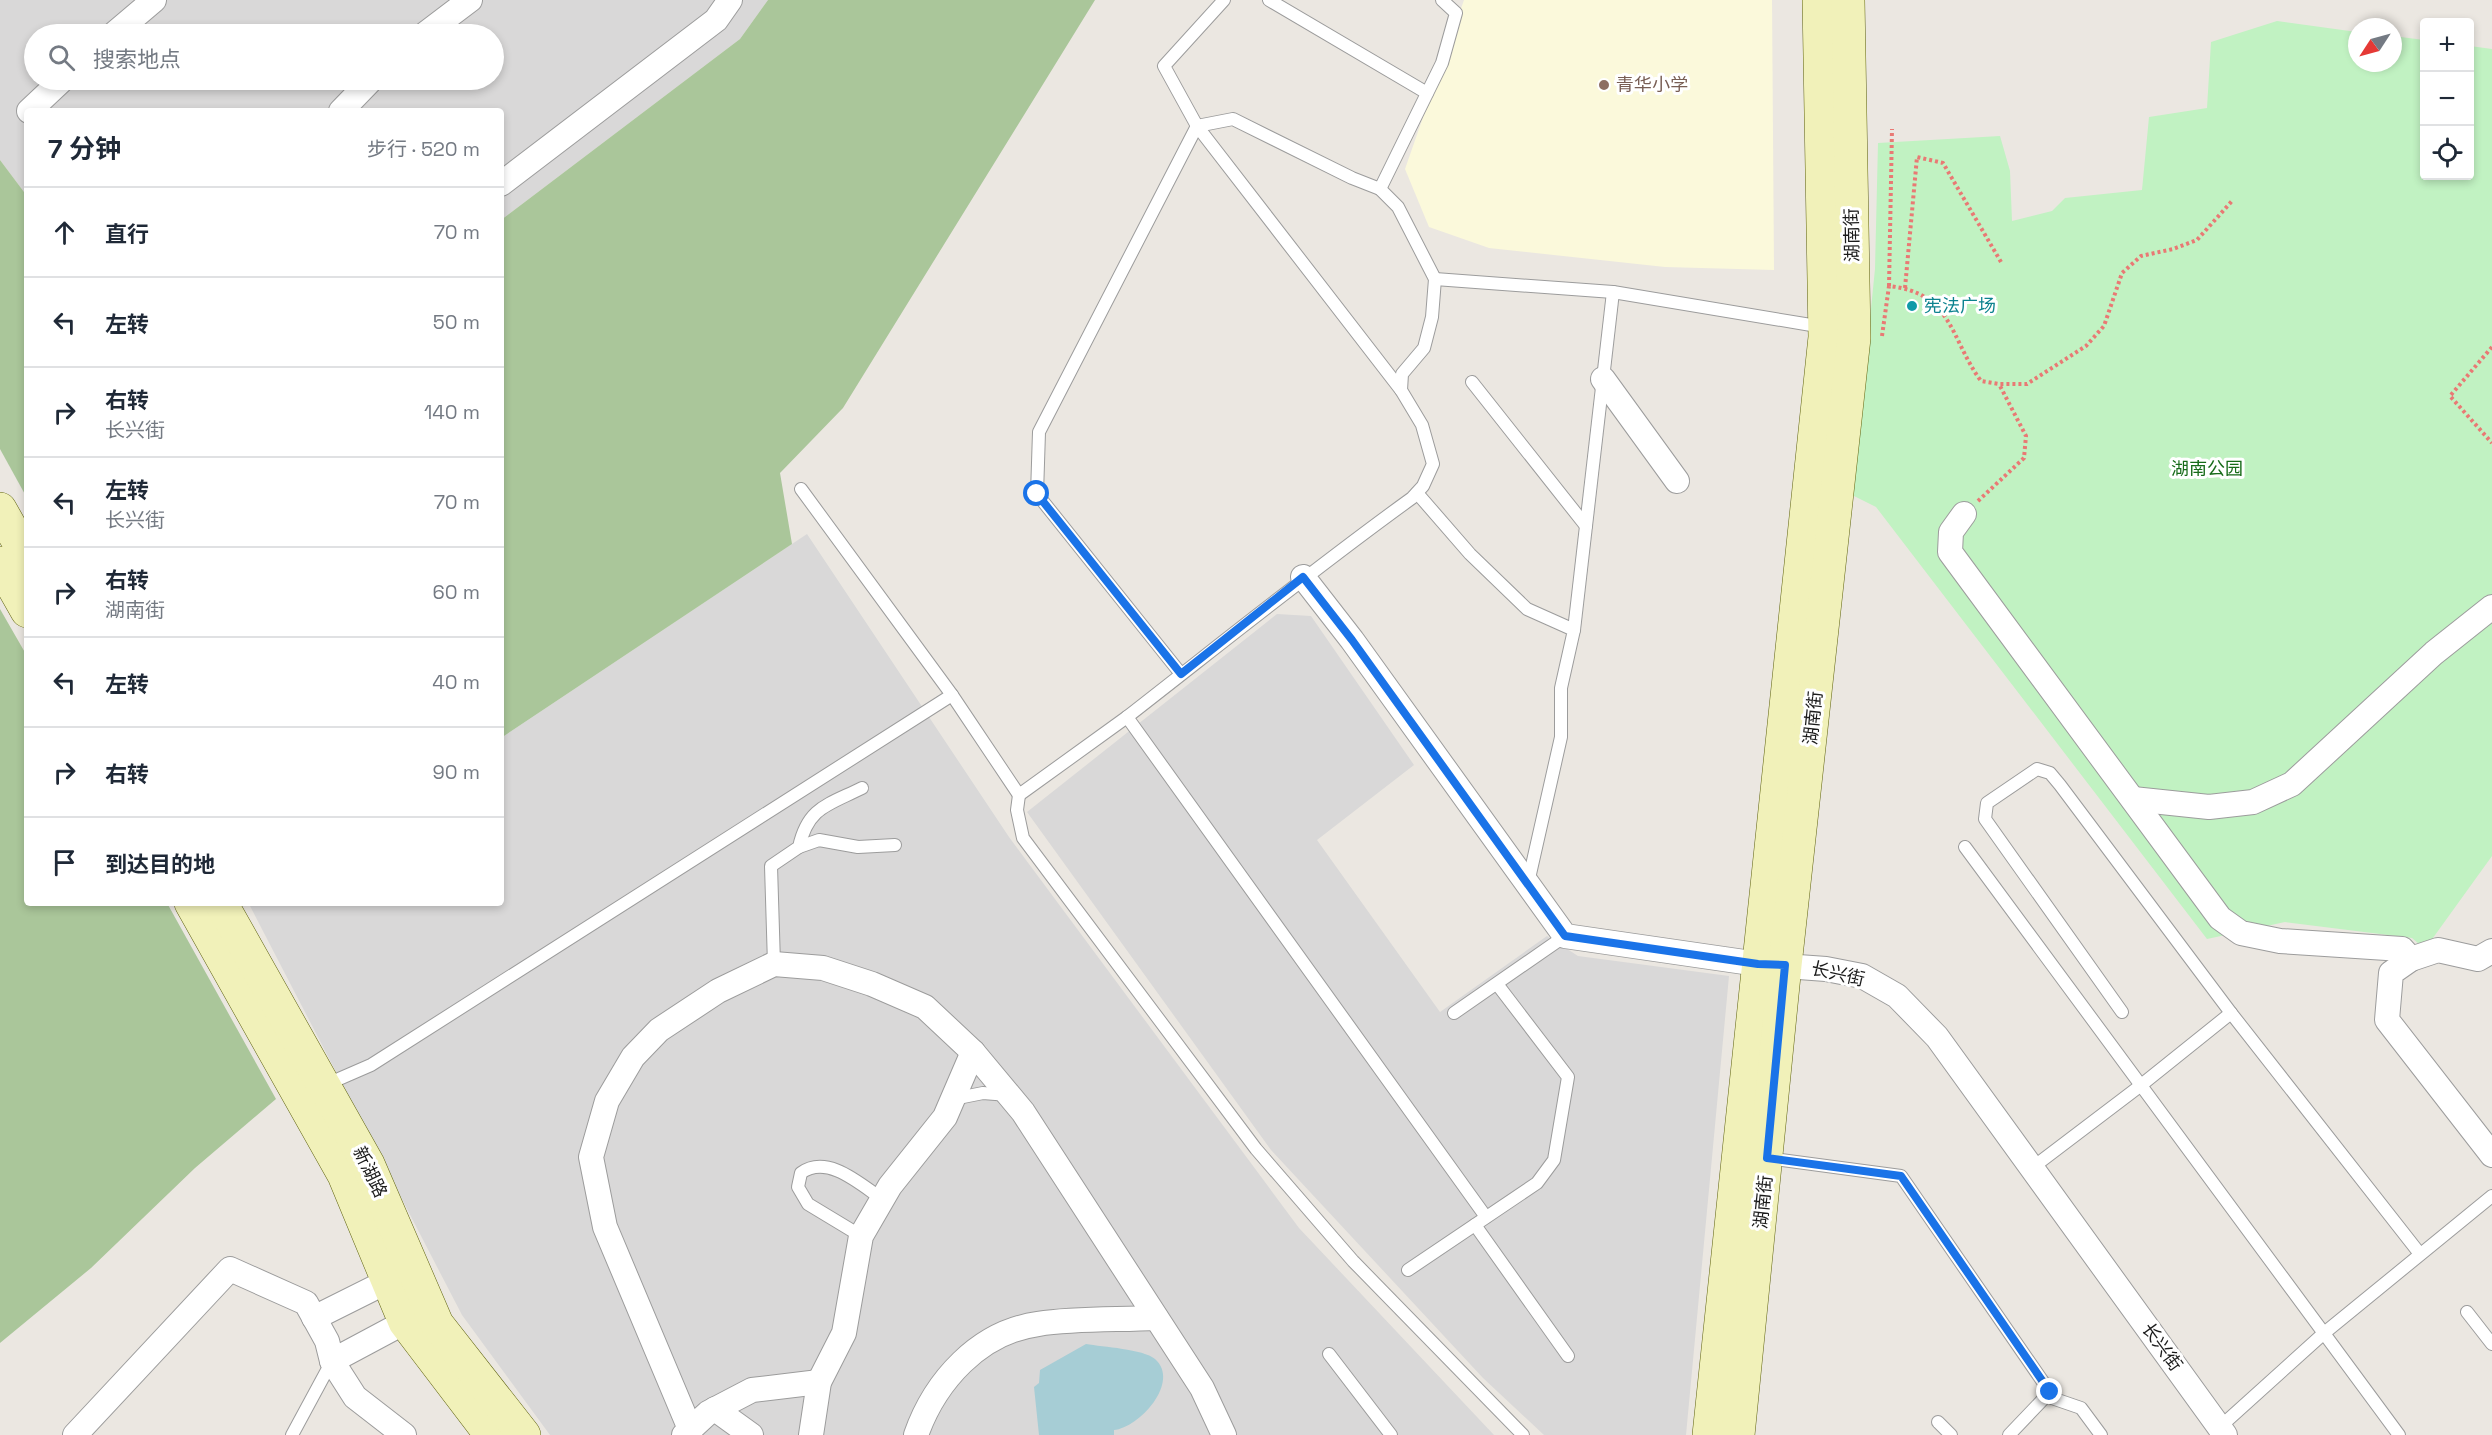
<!DOCTYPE html>
<html lang="zh">
<meta charset="utf-8">
<style>
:root{--surface:#fff;--page:#f6f6f7;--text:#1f2937;--muted:#747a83;--line:#e0e1e3}
body{margin:0;font-family:"Space Grotesk","Noto Sans SC",sans-serif;background:var(--page);color:var(--text)}
.controls{position:absolute;right:18px;top:18px;display:grid;overflow:hidden;border-radius:6px;box-shadow:0 3px 9px #0003}
.controls button{width:54px;height:54px;display:grid;place-items:center;padding:0;border:0;border-bottom:2px solid var(--line);background:var(--surface);color:var(--text);font:30px sans-serif}
.compass{position:absolute;left:2348px;top:18px;width:54px;height:54px;border-radius:50%;background:var(--surface);box-shadow:0 3px 9px #0003;rotate:234deg}
.stop{position:absolute;width:18px;height:18px;margin:-14px;border:4px solid #1a73e8;border-radius:50%;background:#fff}
.stop.end{background:#1a73e8;border-color:#fff;box-shadow:0 2px 6px #0008}
.list{margin:0;padding:0;list-style:none}
h2{display:flex;justify-content:space-between;align-items:center;height:78px;margin:0;padding:0 24px;font-size:26px}
h2 small{font-size:20px;font-weight:400;color:var(--muted)}
.list li{display:grid;grid-template-columns:39px 1fr auto;gap:18px;align-items:center;box-sizing:border-box;height:90px;padding:0 24px;border-top:2px solid var(--line)}
.list b{display:block;font-size:22px;white-space:nowrap}
.list p{margin:0;font-size:20px;white-space:nowrap;color:var(--muted)}
.list em{font-size:20px;font-style:normal;color:var(--muted)}
.icon{flex:none;width:33px;height:33px;fill:none;stroke:currentColor;stroke-width:2;stroke-linecap:round;stroke-linejoin:round}
.map{position:relative;flex:none;width:2492px;height:1435px;overflow:hidden}
.search{position:absolute;background:var(--surface);box-shadow:0 3px 9px #0003;left:24px;top:24px;width:480px;height:66px;display:flex;align-items:center;gap:15px;box-sizing:border-box;padding:0 21px;border-radius:33px;color:var(--muted);font-size:22px}
.panel{position:absolute;background:var(--surface);box-shadow:0 3px 9px #0003;left:24px;top:108px;width:480px;height:798px;border-radius:6px}
.map>svg:first-child{display:block}
.residential{fill:#d9d8d8;fill-rule:evenodd}
.education{fill:#fbf9db}
.forest{fill:#aac69a}
.park{fill:#c1f2c2}
.water{fill:#a6cdd5}
.lines{fill:none;stroke-linecap:round;stroke-linejoin:round}
.service-casing{stroke:#9c9c9c;stroke-width:14}
.minor-casing{stroke:#9c9c9c;stroke-width:26}
.secondary-casing{stroke:#5f6310;stroke-width:34}
.path{stroke:#e97974;stroke-width:4;stroke-dasharray:3 3;stroke-linecap:butt}
.service{stroke:#fff;stroke-width:12}
.minor{stroke:#fff;stroke-width:24}
.secondary{stroke:#f1f1b9;stroke-width:33}
.route{stroke:#1a73e8;stroke-width:8}
.education-dot{fill:#8d6e63;stroke:#fff;stroke-width:2}
.culture-dot{fill:#0f9aa8;stroke:#fff;stroke-width:2}
.labels{text-anchor:middle;stroke-width:6;stroke-linejoin:round;paint-order:stroke}
.education-label{font-size:18px;fill:#785e54;stroke:#fff;text-anchor:start}
.street-label{font-size:18px;fill:#1b1b1b;stroke:#fff}
.culture-label{font-size:18px;fill:#0d838f;stroke:#fff;text-anchor:start}
.park-label{font-size:18px;fill:#176b19;stroke:#fff}
</style>
<div class="map">
<svg width="2492" height="1435" viewBox="0 0 2492 1435">
<rect width="100%" height="100%" fill="#ebe7e1"/>
<g class="residential">
<path d="M0,0H768L740,39L501,220V111H27V196L0,160ZM34,34H494V80H34Z"/>
<polygon points="807,534 1009,837 1299,1228 1494,1435 550,1435 462,1315 250,906 254,903 501,903 501,738"/>
<polygon points="1277,614 1311,616 1414,765 1317,840 1440,1012 1547,936 1578,956 1729,976 1686,1435 1544,1435 1483,1378 1271,1150 1027,812"/>
</g>
<polygon class="education" points="1464,0 1772,0 1774,270 1665,267 1489,248 1429,227 1405,169"/>
<g class="forest">
<polygon points="768,0 1095,0 843,408 780,473 792,544 501,738 501,220 740,39"/>
<polygon points="0,160 27,196 27,498 0,449"/>
<polygon points="0,609 27,656 27,903 167,903 276,1099 195,1168 91,1268 0,1343"/>
</g>
<polygon class="park" points="2277,21 2357,32 2357,63 2393,63 2393,36 2424,40 2424,176 2470,176 2470,46 2492,49 2492,856 2425,949 2412,938 2285,922 2207,939 1876,507 1852,495 1875,269 1878,143 2000,136 2010,171 2012,221 2052,211 2065,198 2142,190 2149,117 2207,108 2211,42"/>
<path class="water" d="M1086,1344C1103,1347 1143,1349 1155,1359C1181,1382 1139,1428 1114,1430V1435H1039L1034,1387L1039,1383L1040,1370Z"/>
<g class="lines">
<g class="service-casing">
<g id="service">
<polyline points="1224,0 1164,66 1197,126 1401,390"/>
<polyline points="1269,0 1427,93"/>
<polyline points="1380,189 1442,63 1456,13 1442,0"/>
<polyline points="1435,279 1613,292 1823,327"/>
<polyline points="1472,382 1586,526"/>
<polyline points="801,489 952,695 1019,795 1127,717"/>
<polyline points="1417,493 1470,554 1527,609 1574,630 1561,688 1561,737 1528,883"/>
<polyline points="1574,630 1613,292"/>
<path d="M1181,674L1037,494L1039,432L1197,126L1233,119L1352,178L1380,189L1398,207L1435,279L1432,317L1424,348L1402,374L1401,390L1422,425L1433,464L1423,486L1412,498C1315,568 1222,643 1127,717L1486,1217"/>
<polyline points="1019,795 1017,810 1023,838 1256,1149 1353,1261 1523,1435"/>
<polyline points="799,847 819,840 858,847 895,845"/>
<polyline points="1965,847 2399,1435"/>
<path d="M774,964L771,866L799,847C808,807 828,805 862,788"/>
<polyline points="2122,1012 1985,819 1987,803 2037,769 2050,773 2060,785 2231,1013 2420,1254"/>
<polyline points="1454,1013 1565,936"/>
<polyline points="325,1085 371,1065 952,695"/>
<polyline points="953,1099 983,1093 1008,1095"/>
<polyline points="1767,1158 1901,1176 2050,1392 2009,1435"/>
<polyline points="2032,1168 2140,1086 2231,1013"/>
<polyline points="1475,1225 1568,1356"/>
<path d="M861,1236L808,1204L798,1187L801,1173C827,1154 859,1183 882,1199"/>
<polyline points="1408,1270 1537,1183 1554,1160 1568,1077 1497,984"/>
<polyline points="2467,1312 2492,1344"/>
<polyline points="1329,1354 1391,1435"/>
<polyline points="2046,1396 2081,1408 2101,1435"/>
<polyline points="1938,1422 1951,1435"/>
<polyline points="2220,1427 2323,1334 2492,1196"/>
<polyline points="292,1435 332,1361"/>
</g>
</g>
<g class="minor-casing">
<g id="minor">
<polyline points="114,34 154,0"/>
<polyline points="425,34 470,0"/>
<polyline points="29,111 62,80"/>
<polyline points="341,111 371,80"/>
<polyline points="501,184 716,20 730,0"/>
<polyline points="1603,379 1677,481"/>
<polyline points="1964,514 1951,532 1950,552 2220,918 2241,933 2280,941 2402,949 2411,959"/>
<polyline points="1303,577 1352,640 1565,936 1758,964 1826,969 1862,976 1897,996 1937,1037 2225,1435"/>
<polyline points="2133,799 2209,807 2253,802 2292,784 2434,653 2492,607"/>
<polyline points="2492,951 2478,959 2438,950 2411,959 2391,973 2387,1020 2492,1155"/>
<polyline points="314,1318 388,1281"/>
<polyline points="332,1361 405,1322"/>
<polyline points="715,1409 751,1435"/>
<polyline points="690,1429 605,1227 591,1157 607,1101 633,1057 659,1030 718,991 774,964 823,968 872,984 925,1007 973,1052 1023,1112 1202,1388 1224,1435"/>
<polyline points="75,1435 230,1269 306,1303 327,1341 332,1361 355,1397 404,1435"/>
<polyline points="684,1435 708,1413 752,1390 819,1382"/>
<polyline points="811,1435 819,1382 844,1333 861,1236 890,1186 945,1117 973,1052"/>
<path d="M916,1435C935,1381 979,1332 1038,1324C1076,1318 1117,1320 1156,1318"/>
</g>
</g>
<g class="secondary-casing">
<g id="secondary">
<polyline points="0,509 27,557"/>
<polyline points="0,563 27,611"/>
<polyline points="191,903 344,1175 405,1322 491,1435"/>
<polyline points="221,903 368,1164 437,1324 524,1435"/>
<polyline points="1709,1435 1825,337 1819,0"/>
<polyline points="1738,1435 1785,965 1854,338 1848,0"/>
</g>
</g>
<g class="path">
<polyline points="1889,286 1892,129"/>
<polyline points="1905,288 1917,157 1943,163 2001,262"/>
<path d="M1882,336L1889,286C1953,293 1950,339 1981,381L1999,384H2027L2086,346L2104,326L2122,273L2141,256L2173,249L2197,240L2232,201"/>
<polyline points="2492,347 2450,396 2492,443"/>
<polyline points="1978,501 2024,458 2026,436 1999,384"/>
</g>
<use href="#service" class="service"/>
<use href="#minor" class="minor"/>
<use href="#secondary" class="secondary"/>
</g>
<g class="lines">
<polyline class="route" points="1037,494 1181,674 1303,577 1352,640 1565,936 1758,964 1785,965 1767,1158 1901,1176 2050,1392"/>
</g>
<circle class="education-dot" cx="1604" cy="85" r="6"/>
<circle class="culture-dot" cx="1912" cy="306" r="6"/>
<g class="labels">
<g class="education-label">
<text x="1616" y="91">青华小学</text>
</g>
<g class="street-label">
<text transform="translate(1852 235) rotate(-91)" y="6">湖南街</text>
<text transform="translate(1813 718) rotate(-84)" y="6">湖南街</text>
<text transform="translate(1838 974) rotate(13)" y="6">长兴街</text>
<text transform="translate(370 1172) rotate(64)" y="6">新湖路</text>
<text transform="translate(1763 1202) rotate(-84)" y="6">湖南街</text>
<text transform="translate(2162 1347) rotate(54)" y="6">长兴街</text>
</g>
<g class="culture-label">
<text x="1924" y="312">宪法广场</text>
</g>
<g class="park-label">
<text x="2207" y="475">湖南公园</text>
</g>
</g>
</svg>
<div class="controls">
<button>+</button>
<button>−</button>
<button><svg class="icon" aria-label="locate" viewBox="0 0 24 24"><circle cx="12" cy="12" r="6"/><path d="M12 2v4M12 18v4M2 12h4M18 12h4"/></svg></button>
</div>
<svg class="compass" viewBox="-18 -18 36 36"><path d="M0-13l5 13h-10z" fill="#e53935"/><path d="M0 13l5-13h-10z" fill="#747a83"/></svg>
<div class="stop" style="left:1037px;top:494px"></div>
<div class="stop end" style="left:2050px;top:1392px"></div>
<div class="search"><svg class="icon" aria-label="search" viewBox="0 0 24 24"><circle cx="10" cy="10" r="6"/><path d="M15 15l6 6"/></svg>搜索地点</div>
<section class="panel">
<h2>7 分钟<small>步行 · 520 m</small></h2>
<ul class="list">
<li><svg class="icon" aria-label="ahead" viewBox="0 0 24 24"><path d="M12 20V5M6 11l6-6 6 6"/></svg><div><b>直行</b></div><em>70 m</em></li>
<li><svg class="icon" aria-label="left" viewBox="0 0 24 24"><path d="M17 20v-9H6M10 6l-5 5 5 5"/></svg><div><b>左转</b></div><em>50 m</em></li>
<li><svg class="icon" aria-label="right" viewBox="0 0 24 24"><path d="M7 20v-9h11M14 6l5 5-5 5"/></svg><div><b>右转</b><p>长兴街</p></div><em>140 m</em></li>
<li><svg class="icon" aria-label="left" viewBox="0 0 24 24"><path d="M17 20v-9H6M10 6l-5 5 5 5"/></svg><div><b>左转</b><p>长兴街</p></div><em>70 m</em></li>
<li><svg class="icon" aria-label="right" viewBox="0 0 24 24"><path d="M7 20v-9h11M14 6l5 5-5 5"/></svg><div><b>右转</b><p>湖南街</p></div><em>60 m</em></li>
<li><svg class="icon" aria-label="left" viewBox="0 0 24 24"><path d="M17 20v-9H6M10 6l-5 5 5 5"/></svg><div><b>左转</b></div><em>40 m</em></li>
<li><svg class="icon" aria-label="right" viewBox="0 0 24 24"><path d="M7 20v-9h11M14 6l5 5-5 5"/></svg><div><b>右转</b></div><em>90 m</em></li>
<li><svg class="icon" aria-label="arrive" viewBox="0 0 24 24"><path d="M6 21V4h12l-3 4 3 4H6"/></svg><div><b>到达目的地</b></div></li>
</ul>
</section>
</div>
